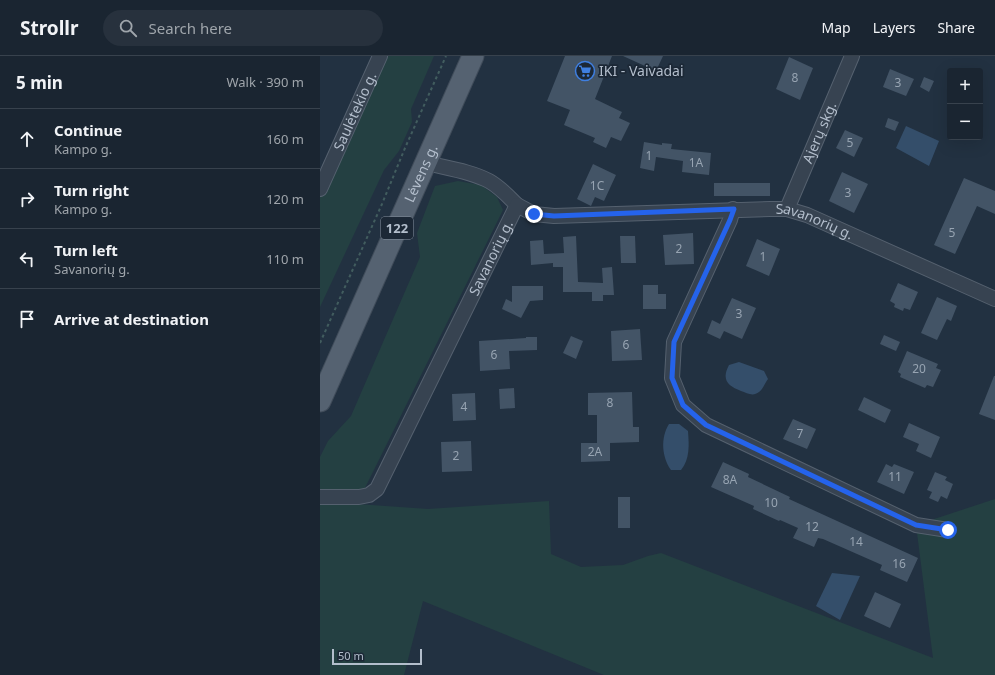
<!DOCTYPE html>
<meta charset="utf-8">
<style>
:root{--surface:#1a2531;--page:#27313d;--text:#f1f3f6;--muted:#9fa5ab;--line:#38424d}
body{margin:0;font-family:"Noto Sans",sans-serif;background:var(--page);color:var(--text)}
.controls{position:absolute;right:12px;top:12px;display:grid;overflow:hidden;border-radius:4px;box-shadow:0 4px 16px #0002}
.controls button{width:36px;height:36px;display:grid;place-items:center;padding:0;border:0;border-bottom:1px solid var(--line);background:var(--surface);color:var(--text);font:20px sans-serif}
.scale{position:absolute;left:12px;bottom:10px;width:90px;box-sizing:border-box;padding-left:4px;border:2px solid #b3becc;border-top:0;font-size:11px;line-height:14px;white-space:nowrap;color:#b3becc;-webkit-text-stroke:3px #1c2836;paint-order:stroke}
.stop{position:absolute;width:12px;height:12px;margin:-9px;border:3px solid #2563eb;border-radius:50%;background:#fff}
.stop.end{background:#2563eb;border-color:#fff;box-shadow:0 1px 4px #0008}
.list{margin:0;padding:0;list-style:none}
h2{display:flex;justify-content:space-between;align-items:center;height:52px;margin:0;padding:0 16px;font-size:17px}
h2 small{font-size:13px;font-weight:400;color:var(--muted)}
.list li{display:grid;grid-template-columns:26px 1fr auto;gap:12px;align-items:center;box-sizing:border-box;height:60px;padding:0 16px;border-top:1px solid var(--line)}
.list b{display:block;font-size:15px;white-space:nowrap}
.list p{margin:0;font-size:13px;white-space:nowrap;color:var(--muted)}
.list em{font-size:13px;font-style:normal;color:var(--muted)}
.icon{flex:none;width:22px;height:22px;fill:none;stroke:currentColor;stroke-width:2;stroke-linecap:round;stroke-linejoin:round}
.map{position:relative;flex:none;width:675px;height:619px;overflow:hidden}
header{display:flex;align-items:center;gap:24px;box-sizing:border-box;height:56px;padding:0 20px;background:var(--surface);border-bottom:1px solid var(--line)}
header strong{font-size:19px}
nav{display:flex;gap:22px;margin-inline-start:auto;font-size:14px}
.search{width:280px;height:36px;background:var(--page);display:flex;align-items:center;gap:10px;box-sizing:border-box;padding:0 14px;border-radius:22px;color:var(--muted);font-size:15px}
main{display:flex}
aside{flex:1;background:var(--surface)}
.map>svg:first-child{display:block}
.green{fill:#244042}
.water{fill:#344e6a}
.building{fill:#435466}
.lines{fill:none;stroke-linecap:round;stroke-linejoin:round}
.minor-casing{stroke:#55616f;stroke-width:16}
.primary-casing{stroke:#404c5a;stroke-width:23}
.path{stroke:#425d5f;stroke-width:2;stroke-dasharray:3 3;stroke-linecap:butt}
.minor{stroke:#374351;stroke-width:14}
.primary{stroke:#556271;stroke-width:21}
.route{stroke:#2563eb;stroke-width:5}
.labels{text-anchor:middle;stroke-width:3.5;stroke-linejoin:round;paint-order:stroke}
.number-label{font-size:12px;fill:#97a4b2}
.shield{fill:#1c2836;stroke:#86919f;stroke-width:1}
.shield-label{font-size:13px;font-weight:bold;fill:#b3becc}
.poi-label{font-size:14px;fill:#b3becc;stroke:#1c2836;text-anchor:start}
.street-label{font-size:14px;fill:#b3becc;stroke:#1c2836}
</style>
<header>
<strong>Strollr</strong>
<div class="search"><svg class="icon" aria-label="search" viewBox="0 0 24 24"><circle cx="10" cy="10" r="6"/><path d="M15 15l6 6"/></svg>Search here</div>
<nav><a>Map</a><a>Layers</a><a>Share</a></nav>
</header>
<main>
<aside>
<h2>5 min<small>Walk · 390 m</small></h2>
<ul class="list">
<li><svg class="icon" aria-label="ahead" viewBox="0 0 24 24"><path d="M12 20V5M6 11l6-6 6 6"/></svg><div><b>Continue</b><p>Kampo g.</p></div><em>160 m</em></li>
<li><svg class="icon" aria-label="right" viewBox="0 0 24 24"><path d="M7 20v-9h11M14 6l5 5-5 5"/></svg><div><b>Turn right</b><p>Kampo g.</p></div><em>120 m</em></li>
<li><svg class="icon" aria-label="left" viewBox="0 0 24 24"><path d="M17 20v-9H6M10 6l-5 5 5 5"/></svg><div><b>Turn left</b><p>Savanorių g.</p></div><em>110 m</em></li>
<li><svg class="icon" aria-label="arrive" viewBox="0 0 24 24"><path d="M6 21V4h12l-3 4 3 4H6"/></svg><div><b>Arrive at destination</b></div></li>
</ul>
</aside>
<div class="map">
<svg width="675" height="619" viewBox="0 0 675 619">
<rect width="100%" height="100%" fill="#223141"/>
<g class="green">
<polygon points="60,0 114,0 91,53 92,66 79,95 64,114 0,251 0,134"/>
<polygon points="138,125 161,129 177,141 183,154 37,448 108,453 229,445 231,498 261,511 303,509 328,500 341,497 613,602 596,469 675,443 675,619 284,619 103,545 84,619 0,619 0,401 8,385 31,360 100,201 97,177 115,130"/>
</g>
<g class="water">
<polygon points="586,70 619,85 609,110 576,92"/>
<path d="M419,306L444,315L448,323C445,327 443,333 439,336C433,341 427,337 421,335C408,330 401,324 409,309Z"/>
<path d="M349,368H359L368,375C369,389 370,403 361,414H351C342,402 340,382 349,368Z"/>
<polygon points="512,517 540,520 520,564 496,550"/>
</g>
<g class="building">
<polygon points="245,0 292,0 275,43 302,56 299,62 310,67 301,85 291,81 286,92 273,86 275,82 244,69 250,54 227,45"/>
<polygon points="303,0 343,0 336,15"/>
<polygon points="469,1 493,12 480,44 456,33"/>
<polygon points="570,13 594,23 586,40 563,31"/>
<polygon points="604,21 614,25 609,36 600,31"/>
<polygon points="568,62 579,66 575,75 565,71"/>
<polygon points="525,74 543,82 534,101 516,92"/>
<polygon points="324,86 342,89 342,87 352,88 351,93 391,97 389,119 362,116 363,105 336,101 334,115 320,112"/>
<polygon points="273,108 296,119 284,145 275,141 271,150 257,143"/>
<polygon points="522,116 548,128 534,157 509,145"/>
<polygon points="644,122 675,135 675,158 657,150 635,198 614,189"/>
<rect x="394" y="127" width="56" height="13"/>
<polygon points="373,177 374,208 345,209 343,179"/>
<polygon points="256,180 258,226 283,227 282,212 292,211 294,239 283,239 283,245 272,245 272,236 243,236 243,211 233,211 233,207 211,209 210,185 223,184 224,198 244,197 243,181"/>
<polygon points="300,180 315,180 316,207 301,207"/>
<polygon points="437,183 460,193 449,220 426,210"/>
<polygon points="578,227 598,236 590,254 584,252 583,255 574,251 575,248 570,245"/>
<polygon points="323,229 338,229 338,238 346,238 346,253 323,253"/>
<polygon points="192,230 223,230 223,244 210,245 201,262 182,253 186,243 192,246"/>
<polygon points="617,241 637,250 631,265 627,263 617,284 601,277"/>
<polygon points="412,242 436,252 422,283 404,275 400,283 387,277 392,264 400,268"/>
<polygon points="320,273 322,304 292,305 291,275"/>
<polygon points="564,279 580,286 576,295 560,288"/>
<polygon points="251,280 263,285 256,303 243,297"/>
<polygon points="206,281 217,281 217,294 189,295 190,313 160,315 159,285 206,282"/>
<polygon points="587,295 618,308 616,312 621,314 613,331 607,329 605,332 580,321 581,318 578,316"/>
<polygon points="674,320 675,320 675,364 659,358"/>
<polygon points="194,332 195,352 180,353 179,333"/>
<polygon points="312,336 313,371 319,371 319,386 290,387 290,405 261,406 261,387 277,387 277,359 268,359 268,337"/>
<polygon points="155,337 156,364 133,365 132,338"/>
<polygon points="544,341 571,354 565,367 538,354"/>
<polygon points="473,363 496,373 487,393 463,383"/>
<polygon points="589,367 620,381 611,402 596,395 599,388 583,381"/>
<polygon points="151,385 152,415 122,416 121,386"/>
<polygon points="403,406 429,418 428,421 470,441 469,443 598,502 587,526 560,514 562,509 503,483 498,482 494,491 473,482 478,472 460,464 459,465 433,453 434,450 391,431"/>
<polygon points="566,408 572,411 574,408 594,416 584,438 557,426"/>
<polygon points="615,416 627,421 625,424 633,428 627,443 621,440 618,446 609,442 612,436 607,434"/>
<rect x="298" y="441" width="12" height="31"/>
<polygon points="555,536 581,548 570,572 544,560"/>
</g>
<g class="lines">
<g class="minor-casing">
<g id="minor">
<path d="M106,107C126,112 150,115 169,125C180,131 189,141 197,149"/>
<path id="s1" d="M0,133L60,0"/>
<polyline points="413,153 410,164 354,286 352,322 363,349 386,369 596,469 628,474"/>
<path id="s2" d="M467,153L532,0"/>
<path id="s3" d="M0,441H39L49,439L57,433L197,149L214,158L234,160L450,153H467L487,159L675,243"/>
</g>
</g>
<g class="primary-casing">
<g id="primary">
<path id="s4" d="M0,345L153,0"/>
</g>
</g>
<polyline class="path" points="0,287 62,148 85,92 126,0"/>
<use href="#minor" class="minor"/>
<use href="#primary" class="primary"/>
</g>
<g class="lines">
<polyline class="route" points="214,158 234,160 414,153 410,164 354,286 352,322 363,349 386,369 596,469 628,474"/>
</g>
<defs>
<g id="supermarket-ring" transform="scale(1)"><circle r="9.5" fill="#1c2836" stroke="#3f7fe0" stroke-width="1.5"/><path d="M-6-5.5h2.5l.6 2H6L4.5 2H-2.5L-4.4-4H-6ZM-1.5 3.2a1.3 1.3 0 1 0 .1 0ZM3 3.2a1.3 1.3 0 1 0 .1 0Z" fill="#3f7fe0"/></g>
</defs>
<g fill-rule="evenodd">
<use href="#supermarket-ring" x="265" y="15"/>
</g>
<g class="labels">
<g class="number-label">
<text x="475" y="26">8</text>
<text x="578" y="31">3</text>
<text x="530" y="91">5</text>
<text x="329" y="104">1</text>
<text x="376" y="111">1A</text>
<text x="277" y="134">1C</text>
<text x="528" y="141">3</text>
<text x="632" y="181">5</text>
<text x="359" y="197">2</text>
<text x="443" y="205">1</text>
<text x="419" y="262">3</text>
<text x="306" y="293">6</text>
<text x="174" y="303">6</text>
<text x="599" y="317">20</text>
<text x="290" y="351">8</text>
<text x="144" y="355">4</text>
<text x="480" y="382">7</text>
<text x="275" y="400">2A</text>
<text x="136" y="404">2</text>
<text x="575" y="425">11</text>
<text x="410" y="428">8A</text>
<text x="451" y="451">10</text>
<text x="492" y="475">12</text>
<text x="536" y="490">14</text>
<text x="579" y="512">16</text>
</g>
<rect class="shield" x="61" y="161" width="32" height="22" rx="3"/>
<g class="shield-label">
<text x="77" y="177">122</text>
</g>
<g class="poi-label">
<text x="279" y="20">IKI - Vaivadai</text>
</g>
<g class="street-label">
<text dy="5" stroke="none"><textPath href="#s1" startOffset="85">Saulėtekio g.</textPath></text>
<text dy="5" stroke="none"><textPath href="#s2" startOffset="83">Ajerų skg.</textPath></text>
<text dy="5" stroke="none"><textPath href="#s4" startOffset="249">Lėvens g.</textPath></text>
<text dy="5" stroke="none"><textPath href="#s3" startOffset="678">Savanorių g.</textPath></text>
<text dy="5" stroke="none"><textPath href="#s3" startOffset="317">Savanorių g.</textPath></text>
</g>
</g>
</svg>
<div class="controls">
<button>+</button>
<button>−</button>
</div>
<div class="scale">50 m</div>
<div class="stop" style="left:628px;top:474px"></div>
<div class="stop end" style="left:214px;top:158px"></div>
</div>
</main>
